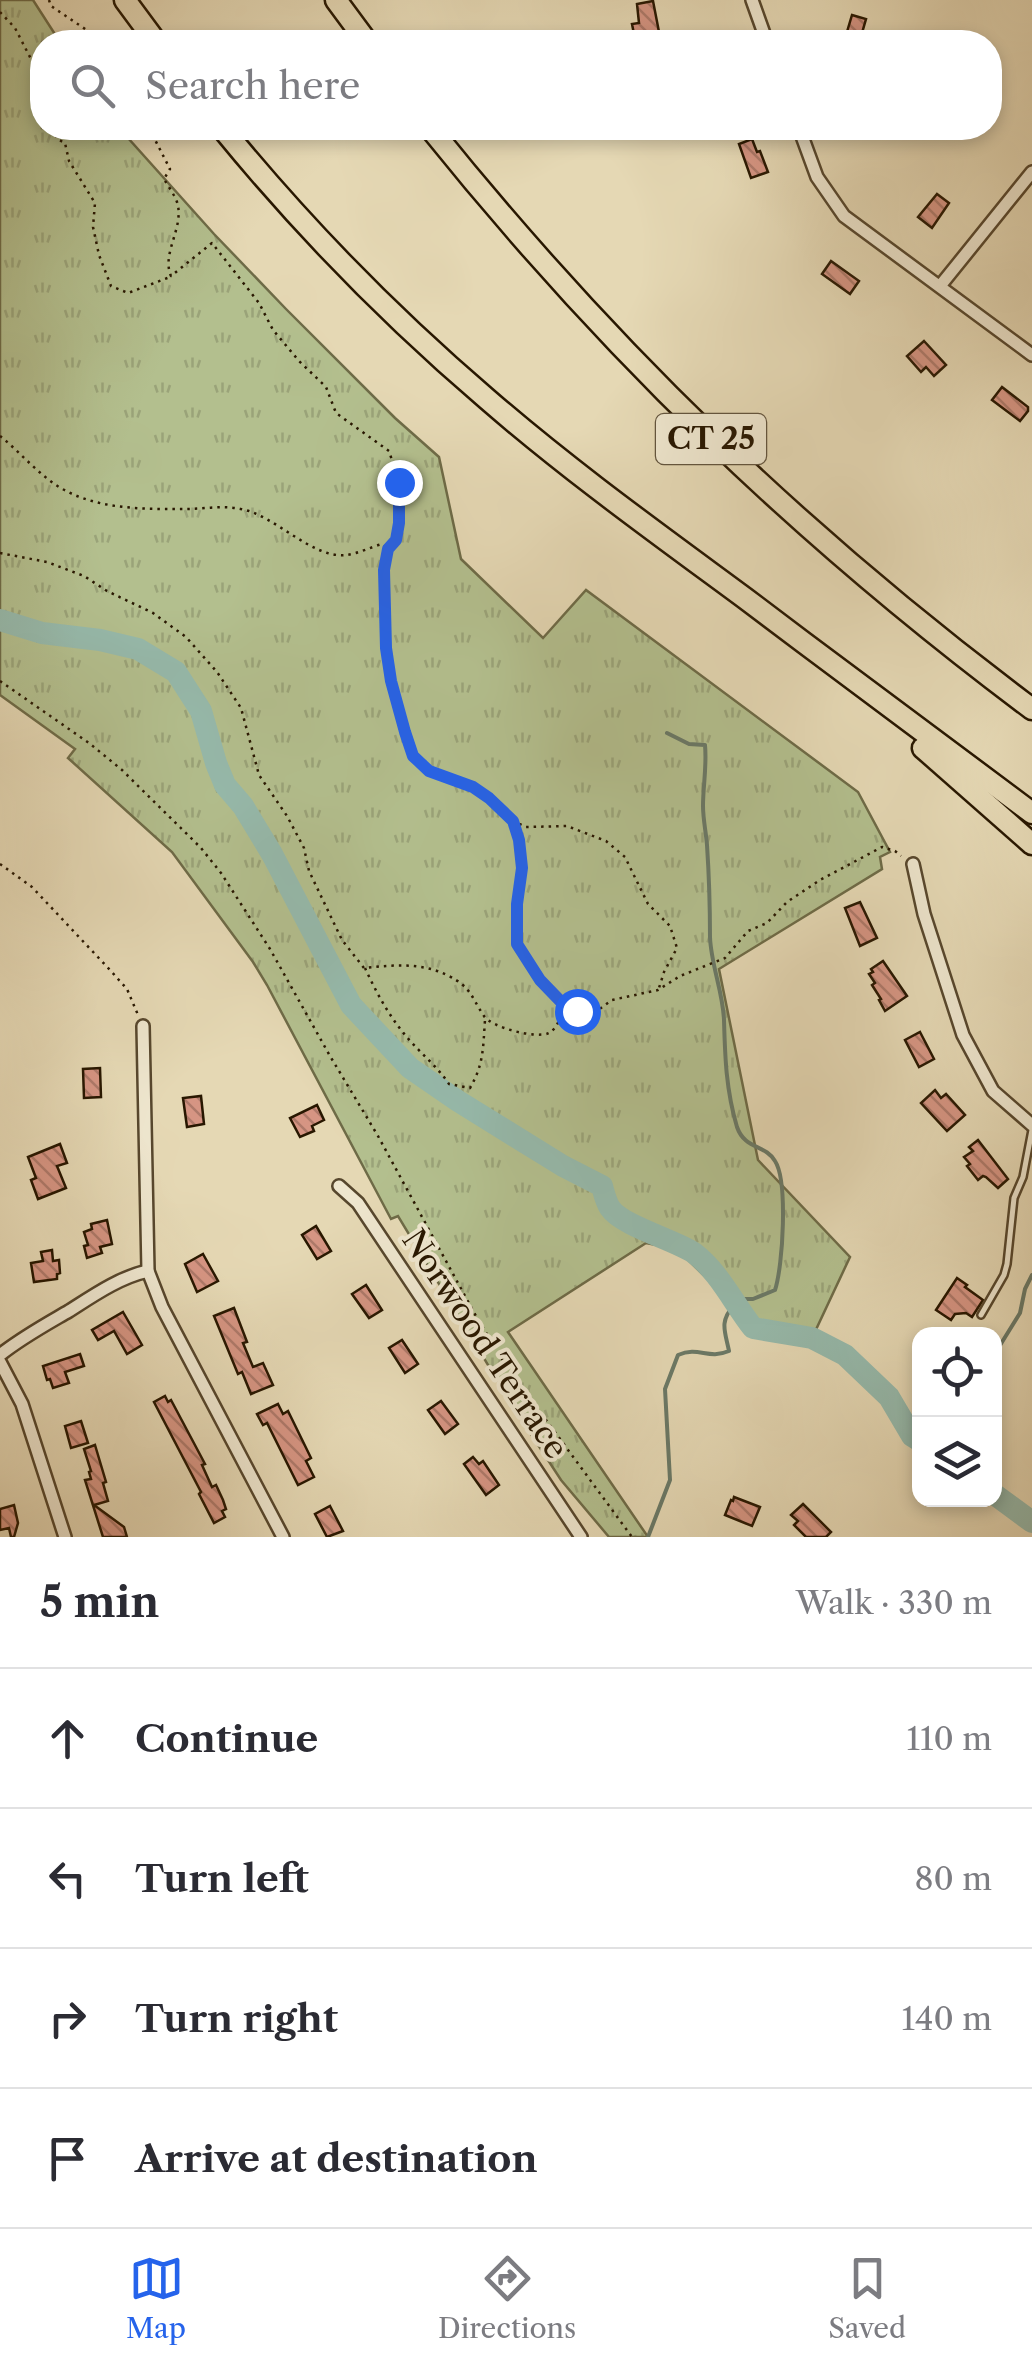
<!DOCTYPE html>
<meta charset="utf-8">
<style>
:root{--surface:#fff;--page:#f7f7f7;--text:#2b2b33;--muted:#7c7c81;--line:#e1e1e2;--accent:#2563eb}
body{margin:0;font-family:"Libre Caslon Text",serif;background:var(--page);color:var(--text)}
.controls{position:absolute;right:30px;bottom:30px;display:grid;overflow:hidden;border-radius:20px;box-shadow:0 5px 15px #0003}
.controls button{width:90px;height:90px;display:grid;place-items:center;padding:0;border:0;border-bottom:2px solid var(--line);background:var(--surface);color:var(--text);font:50px sans-serif}
.stop{position:absolute;width:30px;height:30px;margin:-22px;border:8px solid #2563eb;border-radius:50%;background:#fff}
.stop.end{background:#2563eb;border-color:#fff;box-shadow:0 2px 10px #0008}
.list{margin:0;padding:0;list-style:none}
h2{display:flex;justify-content:space-between;align-items:center;height:130px;margin:0;padding:0 40px;font-size:42px}
h2 small{font-size:32px;font-weight:400;color:var(--muted)}
.list li{display:grid;grid-template-columns:65px 1fr auto;gap:30px;align-items:center;box-sizing:border-box;height:140px;padding:0 40px;border-top:2px solid var(--line)}
.list b{display:block;font-size:38px;white-space:nowrap}
.list em{font-size:32px;font-style:normal;color:var(--muted)}
.icon{flex:none;width:55px;height:55px;fill:none;stroke:currentColor;stroke-width:2;stroke-linecap:round;stroke-linejoin:round}
.map{position:relative;flex:none;width:1032px;height:1537px;overflow:hidden}
.search{position:absolute;background:var(--surface);box-shadow:0 5px 15px #0003;left:30px;right:30px;top:30px;height:110px;display:flex;align-items:center;gap:25px;box-sizing:border-box;padding:0 35px;border-radius:40px;color:var(--muted);font-size:38px}
.sheet{height:690px;background:var(--surface)}
nav{display:flex;justify-content:space-around;align-items:center;box-sizing:border-box;height:140px;border-top:2px solid var(--line);background:var(--surface);font-size:28px;color:var(--muted)}
nav a{display:grid;justify-items:center;gap:5px}
nav .on{color:var(--accent)}
.map>svg:first-child{display:block}
.park{fill:url(#park-tufts);stroke:#6e6b47;stroke-width:2.5}
.lines{fill:none;stroke-linecap:round;stroke-linejoin:round}
.stream{stroke:#6a7967;stroke-width:4}
.river{stroke:#96baac;stroke-width:22}
.building{fill:url(#building-back-hatch);stroke:#281700;stroke-width:2.5}
.lane-casing{stroke:#57472d;stroke-width:10}
.street-casing{stroke:#57472d;stroke-width:16}
.highway-casing{stroke:#281700;stroke-width:25}
.path{stroke:#281700;stroke-width:2.5;stroke-dasharray:2.5 5;stroke-linecap:butt}
.lane{stroke:#eee6ce;stroke-width:5}
.street{stroke:#eee6ce;stroke-width:11}
.highway{stroke:#e5d8b4;stroke-width:20}
.route{stroke:#2563eb;stroke-width:12}
.labels{text-anchor:middle;stroke-width:8;stroke-linejoin:round;paint-order:stroke}
.shield{fill:#eee6ce;stroke:#63553e;stroke-width:2.5}
.shield-label{font-size:30px;font-weight:bold;fill:#281700}
.street-label{font-size:32px;fill:#281700;stroke:#eee6ce}
</style>
<div class="map">
<svg width="1032" height="1537" viewBox="0 0 1032 1537">
<defs>
<pattern id="park-tufts" width="24" height="20" patternUnits="userSpaceOnUse" patternTransform="scale(2.5)"><rect width="24" height="20" fill="#b3bf8e"/><path d="M3 7l-1-3M5 7V3M7 7l1-3M15 17l-1-3M17 17v-4M19 17l1-3" fill="none" stroke="#9aa379"/></pattern>
<pattern id="building-back-hatch" width="6" height="6" patternUnits="userSpaceOnUse" patternTransform="scale(2.5)"><rect width="6" height="6" fill="#d69583"/><path d="M-1 5l2 2M0 0l6 6M5-1l2 2" fill="none" stroke="#ae7969"/></pattern>
</defs>
<rect width="100%" height="100%" fill="#e5d8b4"/>
<filter id="stains"><feTurbulence type="fractalNoise" baseFrequency=".002" numOctaves="4"/><feColorMatrix values="0 0 0 0 .2 0 0 0 0 .09 0 0 0 0 .02 0 0 0 .5 -.17"/></filter>
<radialGradient id="worn" r=".72"><stop offset=".6" stop-color="#630" stop-opacity="0"/><stop offset="1" stop-color="#630" stop-opacity=".3"/></radialGradient>
<polygon class="park" points="0,0 33,0 60,42 42,42 42,128 119,128 214,234 286,309 395,418 439,457 461,559 543,638 586,590 858,792 890,852 880,857 882,869 719,969 758,1160 850,1257 812,1338 753,1328 734,1305 677,1249 646,1243 508,1332 648,1537 609,1537 561,1480 514,1408 398,1216 391,1219 267,985 253,962 172,852 68,758 75,749 0,695"/>
<g class="lines">
<g class="stream">
<path d="M667,733L689,744L705,745C707,766 703,786 703,806C703,819 706,832 707,845C709,875 710,906 710,937C711,965 723,992 724,1020C725,1057 726,1090 737,1127C745,1150 765,1144 775,1161C788,1181 783,1266 775,1290L753,1299H730"/>
<polyline points="994,1355 1020,1313 1025,1289 1032,1275"/>
<polyline points="905,1421 920,1412"/>
<path d="M648,1537L670,1480L665,1389L678,1355C699,1346 708,1360 729,1351C725,1331 719,1322 734,1305"/>
</g>
<g class="river">
<path d="M0,620L42,633L100,640L138,649L176,672L201,711L216,763L225,785L243,806L272,854L351,1005L410,1068L458,1101L563,1166L602,1186C604,1193 606,1202 610,1208C622,1226 675,1240 694,1253C719,1272 734,1304 753,1328L812,1338L845,1355L889,1397L912,1436L920,1441"/>
<polyline points="994,1494 1032,1522"/>
</g>
</g>
<g class="building">
<polygon points="653,1 660,37 643,40 641,32 634,34 632,24 639,23 637,4"/>
<polygon points="852,15 866,19 862,33 867,35 864,42 844,42"/>
<polygon points="752,139 757,152 760,151 768,172 751,178 739,144"/>
<polygon points="937,194 949,203 932,228 918,217"/>
<polygon points="831,261 859,281 850,294 822,274"/>
<polygon points="924,341 946,365 934,376 926,367 921,372 907,356"/>
<polygon points="1002,387 1028,407 1028,411 1020,421 992,400"/>
<polygon points="860,902 877,938 860,946 845,908"/>
<polygon points="883,961 907,996 885,1011 879,1000 881,999 872,985 875,983 869,974 873,972 871,969"/>
<polygon points="920,1032 934,1059 919,1067 905,1040"/>
<polygon points="100,1068 101,1097 84,1098 83,1069"/>
<polygon points="935,1090 941,1098 946,1094 965,1115 947,1131 921,1103"/>
<polygon points="201,1096 204,1124 187,1127 183,1098"/>
<polygon points="317,1105 324,1120 312,1126 314,1131 300,1137 290,1118"/>
<polygon points="978,1140 1008,1179 998,1188 986,1177 983,1176 978,1180 967,1166 970,1164 964,1157 973,1151 969,1147"/>
<polygon points="60,1144 67,1163 57,1166 66,1188 38,1199 31,1180 36,1178 28,1157"/>
<polygon points="107,1220 112,1244 100,1247 102,1253 87,1258 84,1246 88,1245 84,1232 92,1229 91,1224"/>
<polygon points="316,1226 331,1251 317,1259 302,1235"/>
<polygon points="52,1250 53,1261 59,1260 60,1273 57,1274 57,1279 34,1282 31,1263 43,1261 41,1252"/>
<polygon points="203,1254 218,1281 197,1292 185,1264"/>
<polygon points="957,1278 967,1285 965,1287 983,1300 972,1317 966,1313 955,1314 951,1320 936,1310"/>
<polygon points="366,1285 382,1310 369,1318 352,1294"/>
<polygon points="234,1308 247,1342 243,1343 253,1367 263,1363 273,1385 251,1394 242,1372 238,1374 214,1316"/>
<polygon points="123,1312 142,1345 127,1354 114,1331 98,1340 92,1330"/>
<polygon points="402,1340 418,1364 405,1373 389,1348"/>
<polygon points="80,1354 84,1366 65,1372 69,1383 53,1388 50,1379 47,1380 43,1366"/>
<polygon points="165,1396 168,1402 171,1400 205,1464 202,1465 212,1487 216,1485 223,1500 226,1509 222,1511 225,1517 214,1523 199,1494 201,1492 154,1402"/>
<polygon points="441,1401 458,1424 445,1434 428,1410"/>
<polygon points="278,1404 283,1414 288,1411 311,1458 306,1461 314,1477 298,1485 267,1423 263,1425 257,1414"/>
<polygon points="81,1421 88,1443 71,1448 65,1426"/>
<polygon points="95,1445 106,1482 103,1483 108,1501 94,1505 124,1527 127,1537 103,1537 85,1480 91,1479 89,1472 91,1471 84,1449"/>
<polygon points="473,1457 479,1464 483,1461 499,1485 486,1495 464,1464"/>
<polygon points="734,1497 760,1507 752,1526 725,1515 731,1500 733,1501"/>
<polygon points="803,1504 831,1532 826,1537 806,1537 794,1525 798,1521 791,1515"/>
<polygon points="14,1505 18,1523 14,1537 11,1537 9,1528 0,1530 0,1509"/>
<polygon points="330,1506 343,1531 327,1537 315,1514"/>
</g>
<g class="lines">
<g class="lane-casing">
<polyline id="lane" points="981,1315 1004,1275 1007,1264 1014,1198 1023,1177 1032,1130"/>
</g>
<g class="street-casing">
<g id="street">
<polyline points="752,0 767,42"/>
<polyline points="799,128 817,177 844,216 1032,355"/>
<polyline points="940,286 1032,172"/>
<polyline points="913,864 924,914 963,1035 993,1091 1032,1125"/>
<polyline points="143,1026 148,1271 162,1307 283,1537"/>
<polyline points="339,1186 358,1203 581,1537"/>
<path d="M0,1355C21,1338 45,1325 69,1311C94,1295 120,1277 148,1271"/>
<polyline points="0,1362 22,1404 65,1537"/>
</g>
</g>
<g class="highway-casing">
<g id="highway">
<polyline points="125,0 156,42"/>
<polyline points="336,0 367,42"/>
<path d="M222,128C302,226 391,317 487,399C570,471 658,534 746,599C841,671 937,742 1032,813"/>
<path d="M430,128C610,352 802,537 1032,709"/>
<polyline points="923,748 1032,844"/>
</g>
</g>
<g class="path">
<polyline points="49,0 51,6 97,37 99,42"/>
<polyline points="0,12 15,28 32,61 42,87"/>
<polyline points="53,128 57,139 65,143 69,161 95,203 93,227 99,255 111,286 128,293 170,277"/>
<path d="M149,128L170,169L164,179C168,186 174,194 177,202C185,227 161,253 171,276L212,243L259,303L273,330L299,361L326,387L336,413L389,451L399,482V523L396,540L389,548"/>
<path d="M0,436C20,452 37,473 59,487C97,510 143,509 186,509C204,509 223,505 241,509C275,515 312,559 346,555C357,554 371,547 382,544L388,549L384,570L386,648L391,681L413,756L429,771L473,787L489,797L513,821L526,827L567,826L606,841L625,857L648,904L670,926L677,948L664,972L659,988"/>
<path d="M0,553L47,562L84,576L107,591L153,613L186,637L217,672L241,708L259,775L287,816L304,848L309,871L342,940L364,968C393,965 422,962 449,976C472,988 471,997 484,1016C492,1028 537,1039 549,1033C558,1028 560,1015 567,1008L577,1011L601,1008L612,1000L658,990L680,976L725,958L748,931L767,923L787,902L820,880L882,847L895,851L901,856"/>
<polyline points="0,681 89,743 122,770 201,848 221,873 270,949 330,1056 378,1136 477,1318 505,1364 632,1537"/>
<path d="M514,824C518,839 523,855 522,871C521,892 511,923 517,943C522,963 552,992 566,1007"/>
<polyline points="0,864 32,887 110,970 127,989 138,1015"/>
<path d="M365,968C376,992 389,1016 406,1036C420,1053 437,1066 449,1084L470,1088C484,1064 483,1047 485,1020"/>
</g>
<use href="#lane" class="lane"/>
<use href="#street" class="street"/>
<use href="#highway" class="highway"/>
</g>
<g class="lines">
<polyline class="route" points="399,482 399,523 396,540 388,549 384,570 386,648 391,681 405,732 413,756 429,771 473,787 489,798 513,821 519,840 522,868 517,904 517,944 540,980 567,1008 577,1011"/>
</g>
<g class="labels">
<rect class="shield" x="656" y="414" width="110" height="50" rx="8"/>
<g class="shield-label">
<text x="711" y="449">CT 25</text>
</g>
<g class="street-label">
<text transform="translate(485 1344) rotate(56)" y="11">Norwood Terrace</text>
</g>
</g>
<rect width="100%" height="100%" filter="url(#stains)"/>
<rect width="100%" height="100%" fill="url(#worn)"/>
</svg>
<div class="controls">
<button><svg class="icon" aria-label="locate" viewBox="0 0 24 24"><circle cx="12" cy="12" r="6"/><path d="M12 2v4M12 18v4M2 12h4M18 12h4"/></svg></button>
<button><svg class="icon" aria-label="layers" viewBox="0 0 24 24"><path d="M12 4l9 5-9 5-9-5zM3 14l9 5 9-5"/></svg></button>
</div>
<div class="stop" style="left:577px;top:1011px"></div>
<div class="stop end" style="left:399px;top:482px"></div>
<div class="search"><svg class="icon" aria-label="search" viewBox="0 0 24 24"><circle cx="10" cy="10" r="6"/><path d="M15 15l6 6"/></svg>Search here</div>
</div>
<section class="sheet">
<h2>5 min<small>Walk · 330 m</small></h2>
<ul class="list">
<li><svg class="icon" aria-label="ahead" viewBox="0 0 24 24"><path d="M12 20V5M6 11l6-6 6 6"/></svg><div><b>Continue</b></div><em>110 m</em></li>
<li><svg class="icon" aria-label="left" viewBox="0 0 24 24"><path d="M17 20v-9H6M10 6l-5 5 5 5"/></svg><div><b>Turn left</b></div><em>80 m</em></li>
<li><svg class="icon" aria-label="right" viewBox="0 0 24 24"><path d="M7 20v-9h11M14 6l5 5-5 5"/></svg><div><b>Turn right</b></div><em>140 m</em></li>
<li><svg class="icon" aria-label="arrive" viewBox="0 0 24 24"><path d="M6 21V4h12l-3 4 3 4H6"/></svg><div><b>Arrive at destination</b></div></li>
</ul>
</section>
<nav>
<a class="on"><svg class="icon" aria-label="map" viewBox="0 0 24 24"><path d="M3 6l6-2 6 2 6-2v14l-6 2-6-2-6 2zM9 4v14M15 6v14"/></svg>Map</a>
<a><svg class="icon" aria-label="directions" viewBox="0 0 24 24"><path d="M12 3l9 9-9 9-9-9zM9 14v-3h6M13 9l2 2-2 2"/></svg>Directions</a>
<a><svg class="icon" aria-label="saved" viewBox="0 0 24 24"><path d="M7 4h10v16l-5-4-5 4z"/></svg>Saved</a>
</nav>
